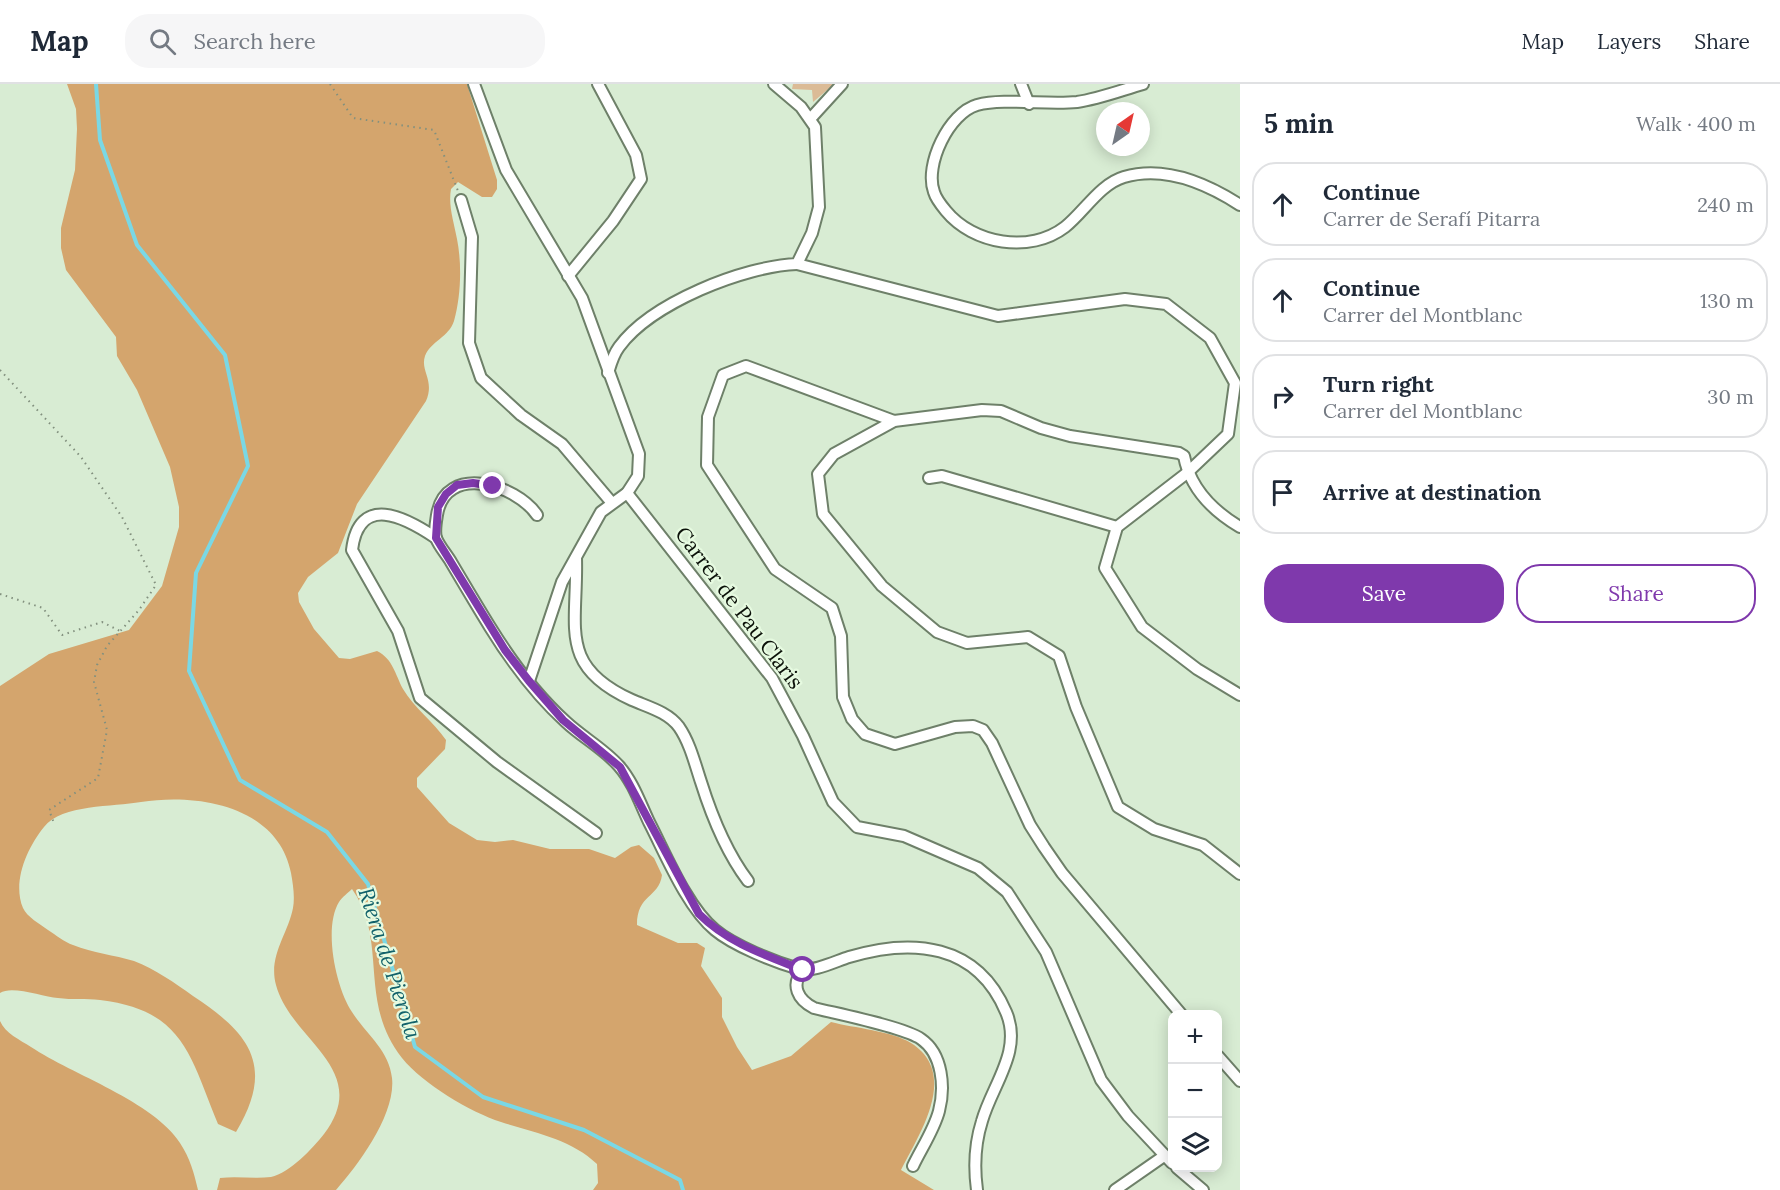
<!DOCTYPE html>
<meta charset="utf-8">
<style>
:root{--surface:#fff;--page:#f6f6f7;--text:#1f2937;--muted:#747a83;--line:#e0e1e3;--accent:#7f39ac}
body{margin:0;font-family:Lora,serif;background:var(--page);color:var(--text)}
.controls{position:absolute;right:18px;bottom:18px;display:grid;overflow:hidden;border-radius:12px;box-shadow:0 3px 15px #0003}
.controls button{width:54px;height:54px;display:grid;place-items:center;padding:0;border:0;border-bottom:2px solid var(--line);background:var(--surface);color:var(--text);font:30px sans-serif}
.compass{position:absolute;left:1096px;top:18px;width:54px;height:54px;border-radius:50%;background:var(--surface);box-shadow:0 3px 15px #0003;rotate:34deg}
.stop{position:absolute;width:18px;height:18px;margin:-14px;border:4px solid #7f39ac;border-radius:50%;background:#fff}
.stop.end{background:#7f39ac;border-color:#fff;box-shadow:0 2px 6px #0008}
.list{margin:0;padding:0;list-style:none}
h2{display:flex;justify-content:space-between;align-items:center;height:78px;margin:0;padding:0 24px;font-size:26px}
h2 small{font-size:20px;font-weight:400;color:var(--muted)}
.list li{display:grid;grid-template-columns:39px 1fr auto;gap:18px;align-items:center;box-sizing:border-box;height:84px;margin:0 12px 12px;padding:0 12px;border:2px solid var(--line);border-radius:24px}
.list b{display:block;font-size:22px;white-space:nowrap}
.list p{margin:0;font-size:20px;white-space:nowrap;color:var(--muted)}
.list em{font-size:20px;font-style:normal;color:var(--muted)}
.actions{display:flex;gap:12px;padding:18px 24px}
.actions a{flex:1;padding:14px 0;border:2px solid var(--accent);border-radius:24px;text-align:center;font-size:21px;color:var(--accent)}
.actions .main{background:var(--accent);color:#fff}
.icon{flex:none;width:33px;height:33px;fill:none;stroke:currentColor;stroke-width:2;stroke-linecap:round;stroke-linejoin:round}
.map{position:relative;flex:none;width:1240px;height:1106px;overflow:hidden}
header{display:flex;align-items:center;gap:36px;box-sizing:border-box;height:84px;padding:0 30px;background:var(--surface);border-bottom:2px solid var(--line)}
header strong{font-size:28px}
nav{display:flex;gap:33px;margin-inline-start:auto;font-size:21px}
.search{width:420px;height:54px;background:var(--page);display:flex;align-items:center;gap:15px;box-sizing:border-box;padding:0 21px;border-radius:24px;color:var(--muted);font-size:22px}
main{display:flex}
aside{flex:1;background:var(--surface)}
.map>svg:first-child{display:block}
.green{fill:#dbbb96}
.forest{fill:#d4a56d}
.lines{fill:none;stroke-linecap:round;stroke-linejoin:round}
.stream{stroke:#7ad8e5;stroke-width:4}
.street-casing{stroke:#6e8069;stroke-width:14}
.path{stroke:#82907e;stroke-width:2;stroke-dasharray:1.5 4.5;stroke-linecap:butt}
.street{stroke:#fff;stroke-width:10}
.route{stroke:#7f39ac;stroke-width:8}
.labels{text-anchor:middle;stroke-width:4.5;stroke-linejoin:round;paint-order:stroke}
.street-label{font-size:21px;fill:#0b1109;stroke:#e6fae0}
.water-label{font-size:22px;font-style:italic;fill:#11616a;stroke:#e6fae0}
</style>
<header>
<strong>Map</strong>
<div class="search"><svg class="icon" aria-label="search" viewBox="0 0 24 24"><circle cx="10" cy="10" r="6"/><path d="M15 15l6 6"/></svg>Search here</div>
<nav><a>Map</a><a>Layers</a><a>Share</a></nav>
</header>
<main>
<div class="map">
<svg width="1240" height="1106" viewBox="0 0 1240 1106">
<rect width="100%" height="100%" fill="#d8ecd3"/>
<polygon class="green" points="793,0 832,0 832,2 813,18 812,6 792,5"/>
<g class="forest">
<path d="M67,0H467L497,96V105L492,113H482L458,98L451,105C448,122 454,138 457,155C462,180 461,212 454,237C449,253 431,257 425,272C420,287 435,296 426,317L357,420L338,469L308,493L298,509L299,518L314,545L339,574L350,575L377,567C393,575 395,590 403,605C414,624 433,637 446,656L445,665L417,694V703L449,739L477,756L495,758L513,756L550,765H589L615,774L631,763L639,761L654,774L662,791C659,814 637,810 637,841L678,859H697L705,864L701,882L722,914V933L737,963L752,986L791,972L831,938C854,944 892,947 911,959C960,990 919,1050 901,1086L934,1106H593L598,1099L597,1080C571,1055 535,1049 501,1038C470,1028 423,1000 402,974C357,917 389,857 352,805C348,809 342,813 339,818C323,844 336,904 352,928C366,950 389,966 392,994C396,1030 359,1080 336,1106H217L220,1094C237,1092 255,1095 271,1093C290,1089 313,1064 324,1050C373,985 291,957 276,901C268,872 288,850 293,824C295,813 293,800 291,789C278,722 198,709 141,718C113,723 62,720 44,743C27,764 12,798 23,824C27,833 40,840 48,846C56,851 64,858 73,861C93,869 114,871 134,877C155,885 175,899 193,912C251,950 275,983 236,1048L218,1040C190,972 184,926 100,916C86,914 72,916 58,914C43,913 12,901 0,909V602L49,570L129,546L162,502L179,443V423L170,383L137,306L117,272L116,253L66,186L61,164V144L75,86L77,45L76,25Z"/>
<path d="M0,937C5,949 20,956 31,963C73,991 153,1017 180,1059C190,1074 194,1089 198,1106H0Z"/>
</g>
<g class="lines">
<polyline class="stream" points="96,0 100,56 137,161 225,271 248,382 196,489 189,587 240,696 327,748 368,800 415,963 483,1013 584,1046 680,1096 683,1106"/>
<g class="street-casing">
<g id="street">
<polyline points="474,0 506,86 582,214 639,370 638,392 627,409 601,428 562,498 529,597"/>
<polyline points="1021,0 1029,20"/>
<path d="M1143,0C1122,6 1099,15 1077,18C1047,21 1004,14 977,21C949,29 924,81 934,108C936,115 941,121 946,127C973,160 1030,170 1065,143C1084,128 1100,100 1124,93C1165,81 1206,99 1240,121"/>
<polyline points="811,34 842,0"/>
<polyline points="461,116 472,153 469,259 481,294 521,331 562,360 612,419"/>
<polyline points="797,180 998,232 1125,215 1166,220 1210,254 1235,299 1228,350 1187,389 1117,443 1105,484 1142,543 1197,585 1240,611"/>
<polyline points="568,192 613,137 641,95 636,71 598,0"/>
<path d="M608,289C611,279 613,271 619,263C651,219 744,182 797,180L812,149L819,123L815,43L801,23L774,0"/>
<polyline points="894,337 746,282 723,291 708,333 707,381 775,485 832,524 841,552 843,613 852,635 865,650 895,660 955,643 973,642 983,646 992,659 1030,741 1044,763 1062,789 1181,930"/>
<polyline points="929,394 942,392 1117,443"/>
<polyline points="627,409 772,594 803,652 833,718 857,743 904,752 978,784 1007,808 1046,868 1101,996 1128,1032 1172,1079"/>
<path d="M537,431C516,400 445,379 437,431C436,437 434,447 436,454C439,462 447,471 451,478C464,500 477,522 490,543C511,577 536,611 566,638C582,653 604,665 619,682C633,698 640,719 649,738C666,771 687,823 715,846C734,862 775,878 799,885C812,889 836,877 849,873C912,854 977,859 1006,928C1023,967 992,1001 982,1037C975,1059 974,1084 977,1106"/>
<path d="M1240,443C1213,427 1190,404 1184,372L1179,369L1070,352L1041,344L1001,327L982,326L894,337L834,370L818,390L823,430L882,502L937,548L967,559L1028,553L1059,572L1076,623L1118,723L1154,745L1203,761L1240,790"/>
<path d="M436,454C405,433 359,409 352,466L398,547L420,614L497,678L596,749"/>
<path d="M576,474C578,543 557,582 632,616C648,623 668,628 679,643C690,659 695,680 701,698C712,733 726,768 748,797"/>
<path d="M803,886C790,901 798,916 814,924C838,930 904,943 921,955C943,970 945,1004 939,1027C934,1046 921,1065 913,1082"/>
<polyline points="1218,972 1240,997"/>
<polyline points="1177,1084 1203,1106"/>
<polyline points="1115,1106 1164,1072"/>
</g>
</g>
<g class="path">
<polyline points="330,0 353,34 434,46 458,107"/>
<polyline points="0,286 81,373 122,433 156,501 139,526 107,562 97,581 94,598 107,646 98,694 49,726 54,739"/>
<polyline points="0,510 43,524 62,551 102,538 120,547"/>
</g>
<use href="#street" class="street"/>
</g>
<g class="lines">
<path class="route" d="M493,402L473,399L457,401L446,410L438,423L436,454L505,566L529,597L563,636L620,683L699,830C728,859 765,871 803,886"/>
</g>
<g class="labels">
<g class="street-label">
<text transform="translate(739 524) rotate(53)" y="7">Carrer de Pau Claris</text>
</g>
<g class="water-label">
<text transform="translate(390 879) rotate(72)" y="8">Riera de Pierola</text>
</g>
</g>
</svg>
<div class="controls">
<button>+</button>
<button>−</button>
<button><svg class="icon" aria-label="layers" viewBox="0 0 24 24"><path d="M12 4l9 5-9 5-9-5zM3 14l9 5 9-5"/></svg></button>
</div>
<svg class="compass" viewBox="-18 -18 36 36"><path d="M0-13l5 13h-10z" fill="#e53935"/><path d="M0 13l5-13h-10z" fill="#747a83"/></svg>
<div class="stop" style="left:803px;top:886px"></div>
<div class="stop end" style="left:493px;top:402px"></div>
</div>
<aside>
<h2>5 min<small>Walk · 400 m</small></h2>
<ul class="list">
<li><svg class="icon" aria-label="ahead" viewBox="0 0 24 24"><path d="M12 20V5M6 11l6-6 6 6"/></svg><div><b>Continue</b><p>Carrer de Serafí Pitarra</p></div><em>240 m</em></li>
<li><svg class="icon" aria-label="ahead" viewBox="0 0 24 24"><path d="M12 20V5M6 11l6-6 6 6"/></svg><div><b>Continue</b><p>Carrer del Montblanc</p></div><em>130 m</em></li>
<li><svg class="icon" aria-label="right" viewBox="0 0 24 24"><path d="M7 20v-9h11M14 6l5 5-5 5"/></svg><div><b>Turn right</b><p>Carrer del Montblanc</p></div><em>30 m</em></li>
<li><svg class="icon" aria-label="arrive" viewBox="0 0 24 24"><path d="M6 21V4h12l-3 4 3 4H6"/></svg><div><b>Arrive at destination</b></div></li>
</ul>
<div class="actions"><a class="main">Save</a><a>Share</a></div>
</aside>
</main>
